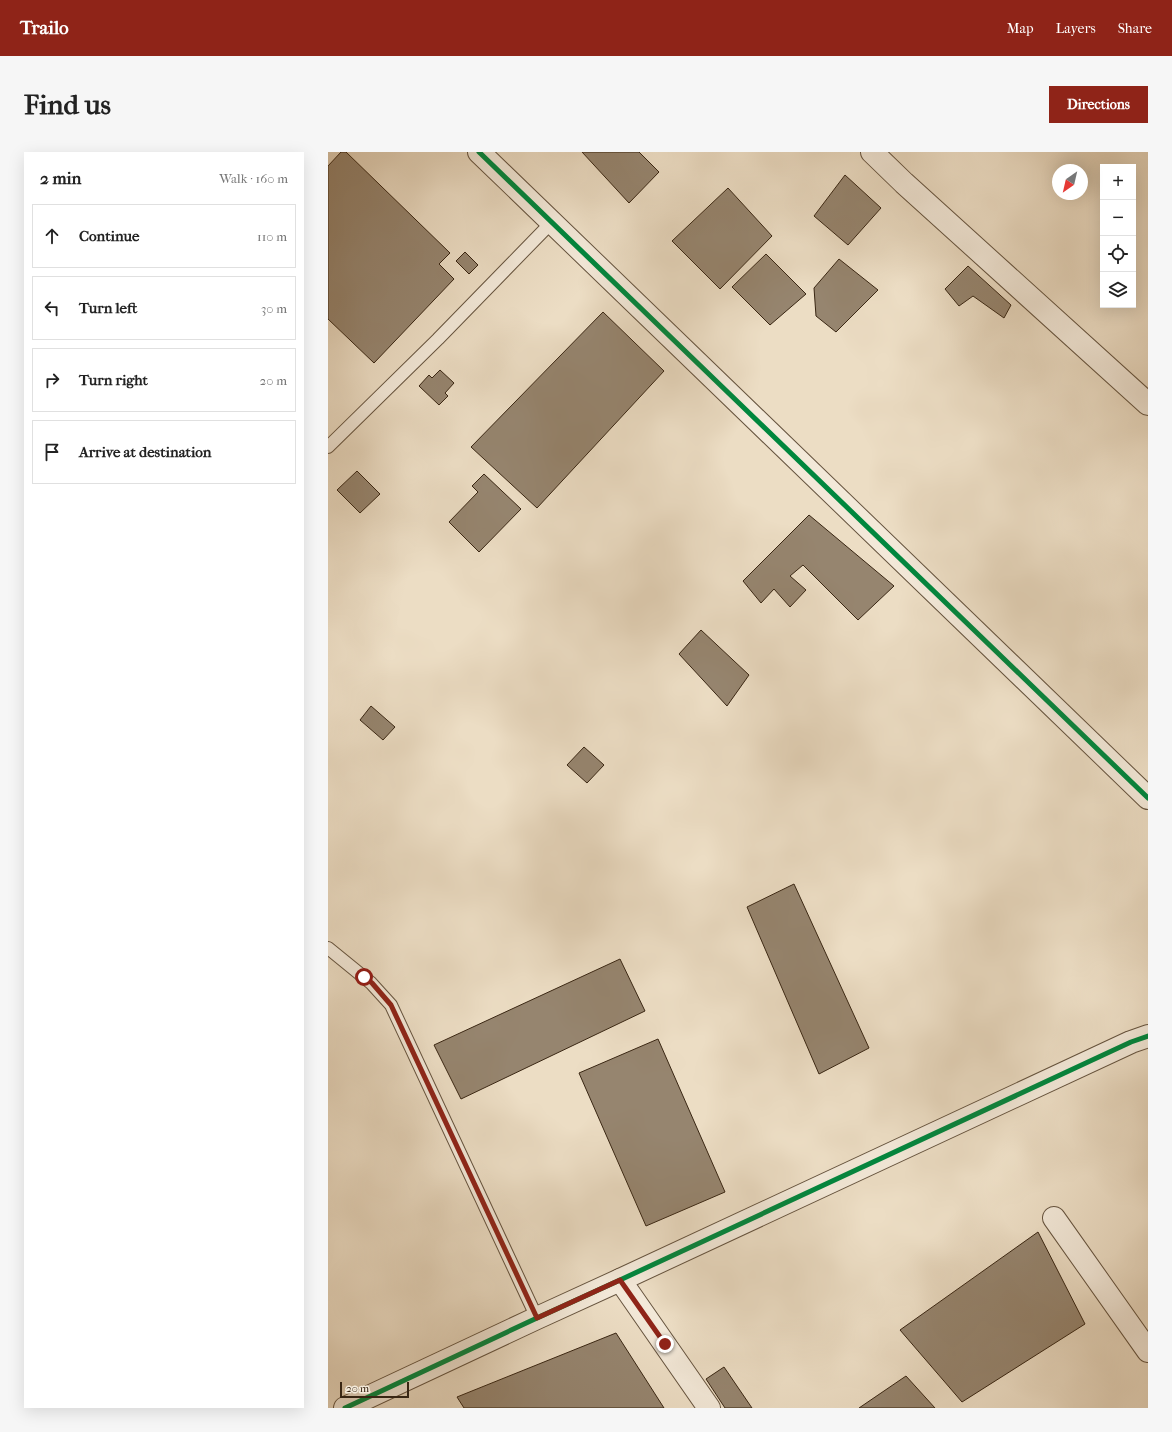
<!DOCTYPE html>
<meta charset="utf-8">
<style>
:root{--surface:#fff;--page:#f6f6f6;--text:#222;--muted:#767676;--line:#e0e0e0;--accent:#8f2418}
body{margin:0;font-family:"IM FELL French Canon",serif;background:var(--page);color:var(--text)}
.controls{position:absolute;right:12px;top:12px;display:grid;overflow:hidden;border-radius:0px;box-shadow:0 4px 16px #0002}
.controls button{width:36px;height:36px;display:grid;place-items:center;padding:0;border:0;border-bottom:1px solid var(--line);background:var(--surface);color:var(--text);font:20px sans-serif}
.compass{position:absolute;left:724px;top:12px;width:36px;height:36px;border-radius:50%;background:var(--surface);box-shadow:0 4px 16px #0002;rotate:214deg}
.scale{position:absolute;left:12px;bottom:10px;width:69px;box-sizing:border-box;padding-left:4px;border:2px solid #392613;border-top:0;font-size:11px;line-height:14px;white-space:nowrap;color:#392613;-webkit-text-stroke:3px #f3e9d9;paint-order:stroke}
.stop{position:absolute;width:12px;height:12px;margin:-9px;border:3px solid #8f2418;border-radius:50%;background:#fff}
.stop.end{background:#8f2418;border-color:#fff;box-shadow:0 1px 4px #0008}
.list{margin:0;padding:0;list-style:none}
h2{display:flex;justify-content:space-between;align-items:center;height:52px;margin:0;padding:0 16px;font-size:17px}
h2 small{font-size:13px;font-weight:400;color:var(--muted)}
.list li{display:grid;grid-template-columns:26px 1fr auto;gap:12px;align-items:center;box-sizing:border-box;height:64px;margin:0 8px 8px;padding:0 8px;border:1px solid var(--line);border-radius:0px}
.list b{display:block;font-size:15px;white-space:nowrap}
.list em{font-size:13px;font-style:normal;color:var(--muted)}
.icon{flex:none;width:22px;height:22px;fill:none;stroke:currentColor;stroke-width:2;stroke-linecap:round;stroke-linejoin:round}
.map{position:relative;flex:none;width:820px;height:1256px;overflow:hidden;border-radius:0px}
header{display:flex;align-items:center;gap:24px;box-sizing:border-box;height:56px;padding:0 20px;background:var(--accent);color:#fff}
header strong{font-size:19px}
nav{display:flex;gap:22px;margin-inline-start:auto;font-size:14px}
.intro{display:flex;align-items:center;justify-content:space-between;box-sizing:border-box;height:96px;padding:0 24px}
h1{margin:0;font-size:28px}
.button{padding:10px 18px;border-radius:0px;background:var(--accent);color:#fff;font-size:14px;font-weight:700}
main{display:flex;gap:24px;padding:0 24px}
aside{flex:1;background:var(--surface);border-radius:0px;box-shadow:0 4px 16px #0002}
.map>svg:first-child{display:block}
.building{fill:#96856f;stroke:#392613}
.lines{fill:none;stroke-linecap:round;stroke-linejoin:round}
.service-casing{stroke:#66543f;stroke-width:14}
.minor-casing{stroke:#66543f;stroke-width:24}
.service{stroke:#f3e9d9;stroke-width:12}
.minor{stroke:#f3e9d9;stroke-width:22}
.cycleway-casing{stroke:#f3e9d9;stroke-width:8}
.cycleway{stroke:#00873e;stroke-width:5}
.route{stroke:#8f2418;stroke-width:5}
</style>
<header>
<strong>Trailo</strong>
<nav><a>Map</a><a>Layers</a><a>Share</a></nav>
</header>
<div class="intro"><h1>Find us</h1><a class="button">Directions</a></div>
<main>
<aside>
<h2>2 min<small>Walk · 160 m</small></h2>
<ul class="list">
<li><svg class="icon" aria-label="ahead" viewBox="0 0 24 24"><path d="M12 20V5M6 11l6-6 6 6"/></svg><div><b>Continue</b></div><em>110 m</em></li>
<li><svg class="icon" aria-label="left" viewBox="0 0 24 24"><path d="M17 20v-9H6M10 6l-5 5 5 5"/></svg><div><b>Turn left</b></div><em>30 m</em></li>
<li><svg class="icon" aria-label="right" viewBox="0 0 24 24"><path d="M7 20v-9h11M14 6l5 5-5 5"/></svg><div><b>Turn right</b></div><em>20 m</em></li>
<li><svg class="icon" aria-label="arrive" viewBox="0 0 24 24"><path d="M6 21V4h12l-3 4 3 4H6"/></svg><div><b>Arrive at destination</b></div></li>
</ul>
</aside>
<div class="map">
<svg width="820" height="1256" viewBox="0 0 820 1256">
<rect width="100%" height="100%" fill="#ecddc4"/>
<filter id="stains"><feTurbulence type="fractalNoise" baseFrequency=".005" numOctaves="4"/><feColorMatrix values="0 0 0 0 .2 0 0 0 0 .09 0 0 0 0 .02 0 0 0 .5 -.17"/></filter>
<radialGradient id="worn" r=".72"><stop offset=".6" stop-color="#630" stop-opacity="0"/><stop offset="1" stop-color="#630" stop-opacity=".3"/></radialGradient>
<g class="building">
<polygon points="13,0 18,0 122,101 111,112 126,127 46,211 0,167 0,14"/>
<polygon points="254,0 311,0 331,20 301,51"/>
<polygon points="517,23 553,56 520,93 486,64"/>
<polygon points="400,36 444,84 392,137 344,89"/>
<polygon points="137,100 150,113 141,122 128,109"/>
<polygon points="438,102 478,142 442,173 404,135"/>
<polygon points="511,107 550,138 508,180 488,164 486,136"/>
<polygon points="640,114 683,153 676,166 645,144 631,154 617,137"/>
<polygon points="275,160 336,219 209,356 143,295"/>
<polygon points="112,218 126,231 117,241 120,244 111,253 91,234 101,223 104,226"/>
<polygon points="29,319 52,342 32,361 9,338"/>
<polygon points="156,322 193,357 151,400 121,370 150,340 144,334"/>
<polygon points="481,363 566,434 530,468 475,413 462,424 478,438 462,455 446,437 433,451 415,429"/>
<polygon points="373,478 421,523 399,554 351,502"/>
<polygon points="43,554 67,575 55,588 32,568"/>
<polygon points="256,595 276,613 259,631 239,613"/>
<polygon points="466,732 541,896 491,922 419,755"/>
<polygon points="292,807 317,859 133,947 106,893"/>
<polygon points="330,887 397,1040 318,1074 251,921"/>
<polygon points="710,1080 757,1172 634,1250 572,1178"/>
<polygon points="288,1181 336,1256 136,1256 129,1245"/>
<polygon points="396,1215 424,1256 397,1256 378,1227"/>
<polygon points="578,1224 607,1256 531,1256"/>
</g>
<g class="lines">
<g class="service-casing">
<g id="service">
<polyline points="0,295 110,187 224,70"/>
<polyline points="0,796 43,831 63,853 209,1166"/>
</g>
</g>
<g class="minor-casing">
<g id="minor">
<polyline points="151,0 820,646"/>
<polyline points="544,0 576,31 820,252"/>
<polyline points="726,1066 820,1199"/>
<polyline points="292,1128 381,1256"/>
<polyline points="17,1256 209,1166 292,1128 803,890 820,884"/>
</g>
</g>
<use href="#service" class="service"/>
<use href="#minor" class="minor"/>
<g class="cycleway-casing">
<g id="cycleway">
<polyline points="151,0 820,646"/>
<polyline points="17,1256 209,1166 292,1128 803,890 820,884"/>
</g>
</g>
<use href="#cycleway" class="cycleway"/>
</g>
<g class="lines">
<polyline class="route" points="36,825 44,831 63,853 209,1166 292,1128 337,1192"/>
</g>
<rect width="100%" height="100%" filter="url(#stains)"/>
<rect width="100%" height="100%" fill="url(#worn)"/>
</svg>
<div class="controls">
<button>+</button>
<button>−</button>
<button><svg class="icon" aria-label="locate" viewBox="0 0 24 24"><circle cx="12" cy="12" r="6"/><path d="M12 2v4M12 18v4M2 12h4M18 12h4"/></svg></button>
<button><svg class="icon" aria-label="layers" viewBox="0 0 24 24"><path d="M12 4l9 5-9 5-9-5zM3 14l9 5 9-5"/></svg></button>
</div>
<svg class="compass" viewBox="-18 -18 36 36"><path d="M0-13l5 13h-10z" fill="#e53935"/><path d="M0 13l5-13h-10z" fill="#767676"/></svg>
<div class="scale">20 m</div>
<div class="stop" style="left:36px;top:825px"></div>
<div class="stop end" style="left:337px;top:1192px"></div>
</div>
</main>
